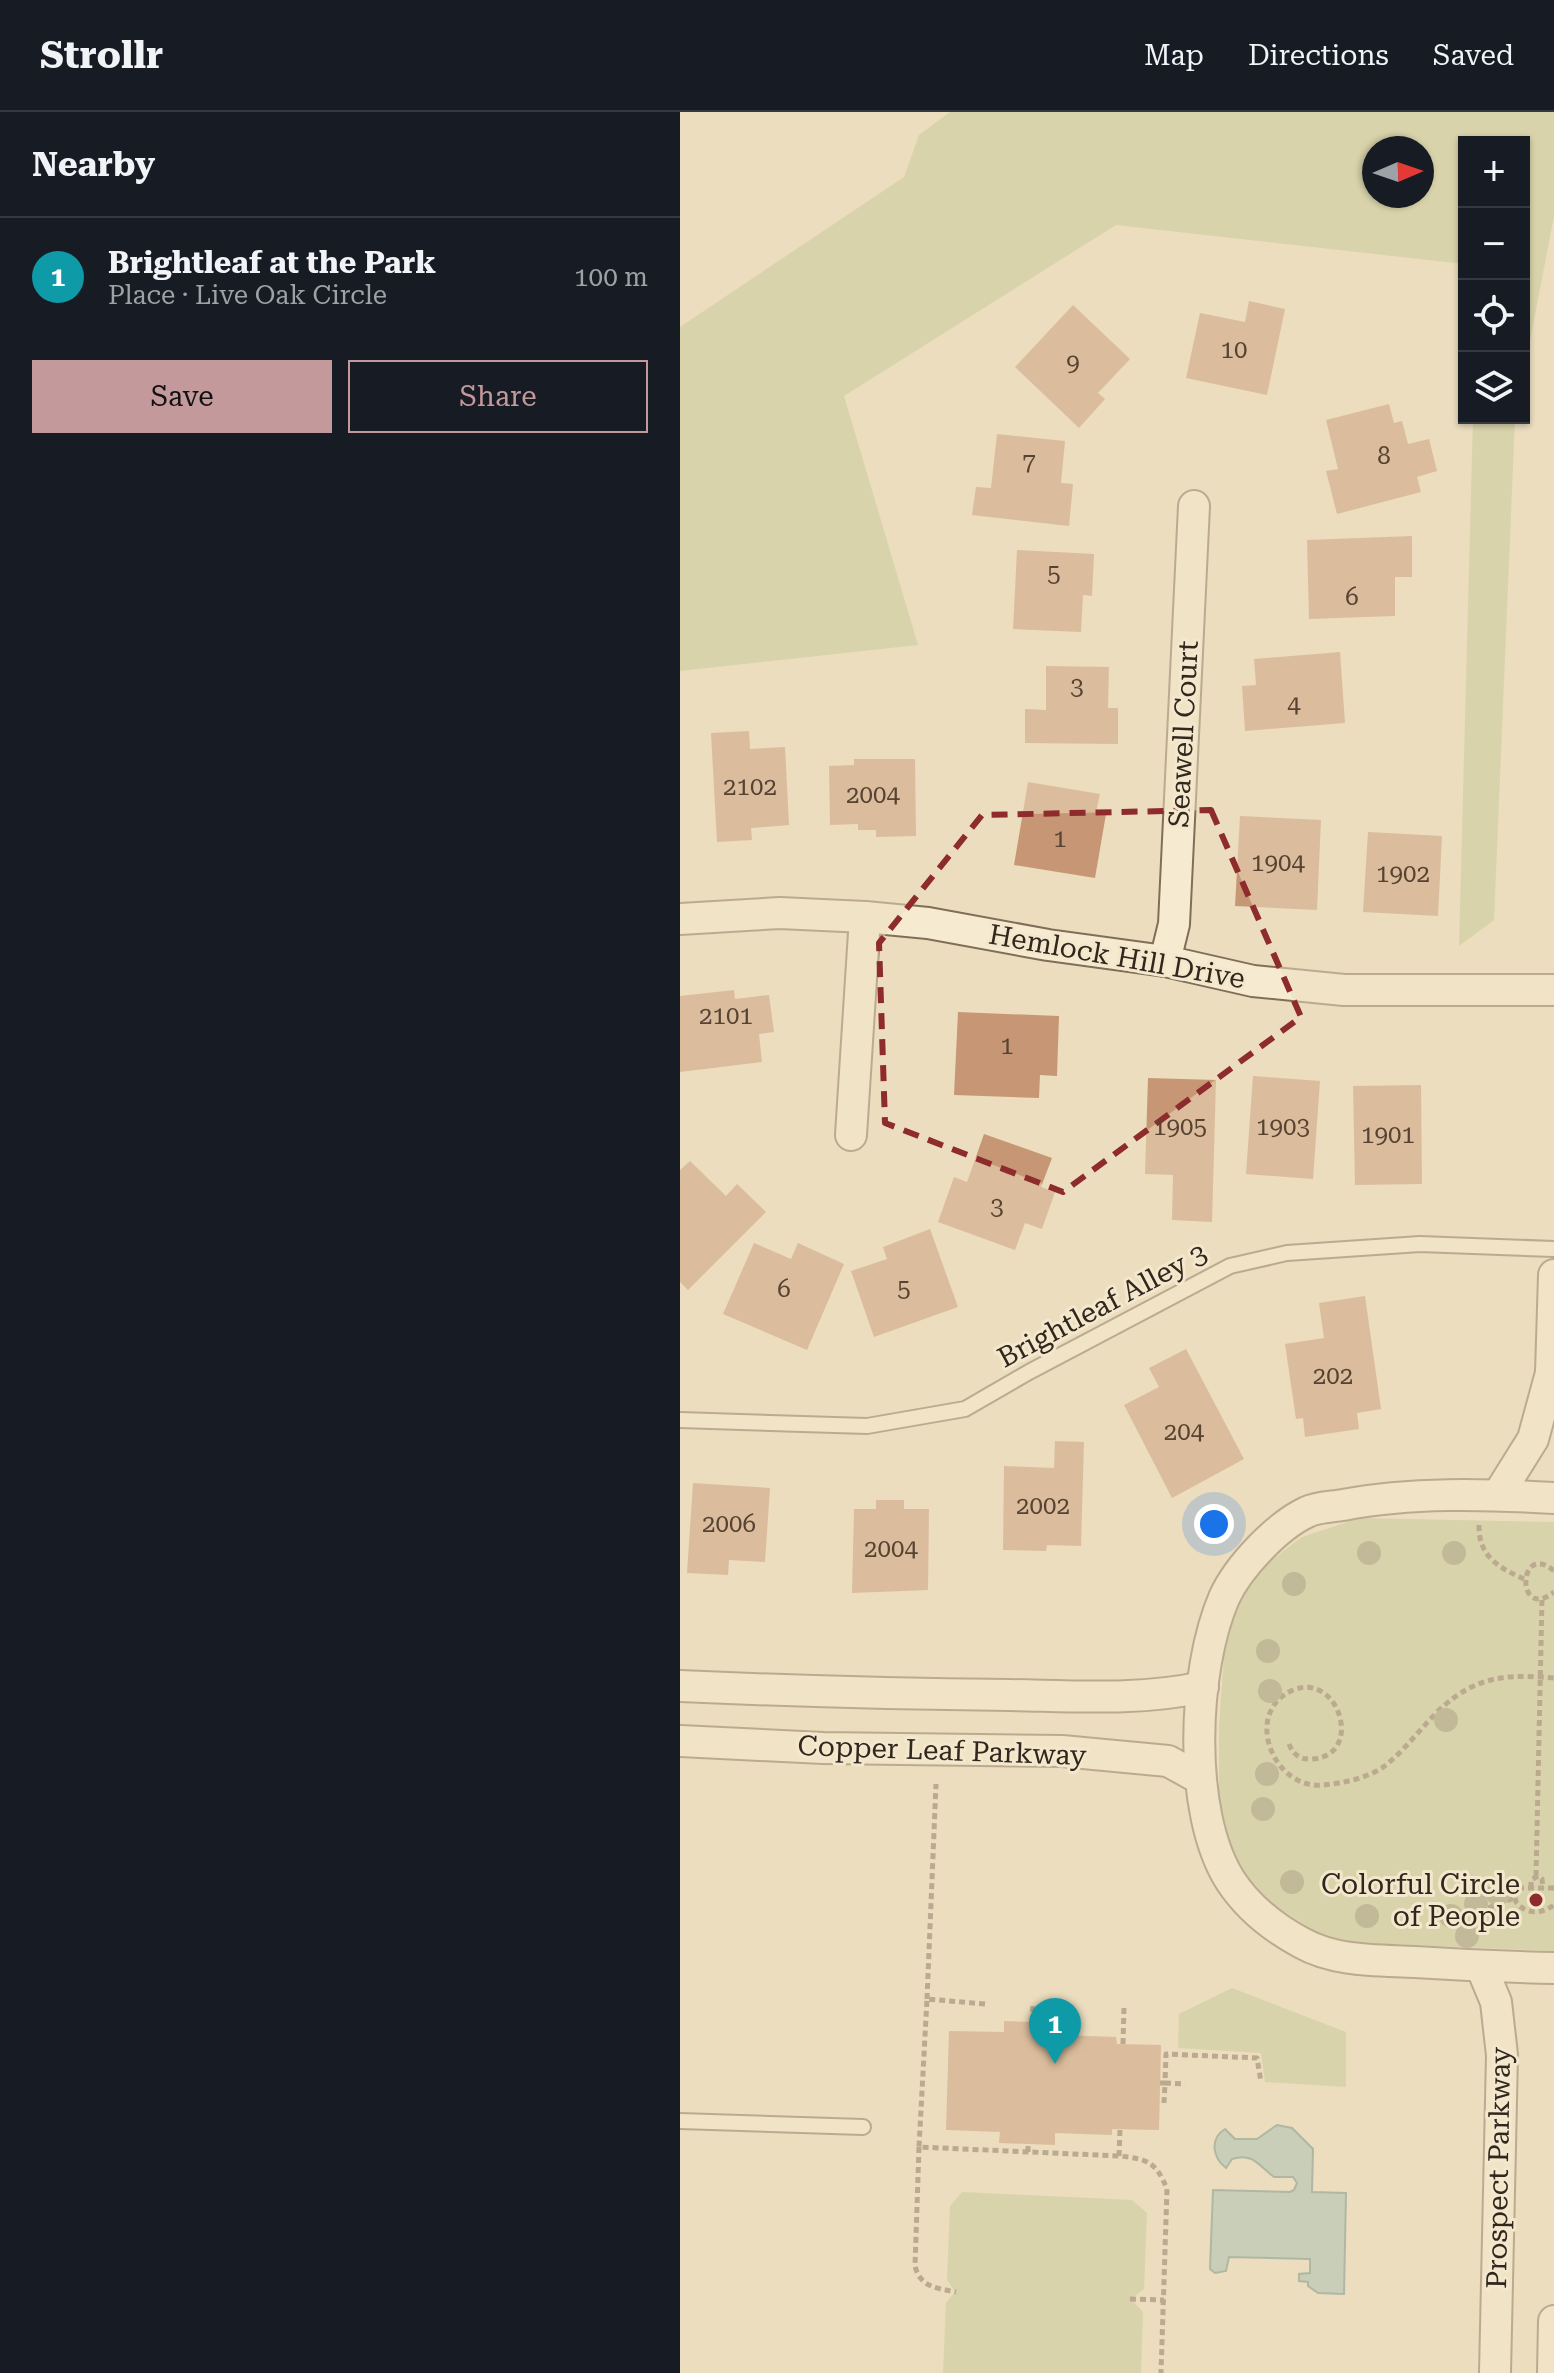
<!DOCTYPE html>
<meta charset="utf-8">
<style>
:root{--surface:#171b24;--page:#20242c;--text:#f1f3f6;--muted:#9ea1a6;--line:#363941;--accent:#c4999b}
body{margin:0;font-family:"Roboto Serif",serif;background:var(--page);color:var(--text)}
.controls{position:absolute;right:24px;top:24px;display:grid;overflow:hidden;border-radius:0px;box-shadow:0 2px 6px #0004}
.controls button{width:72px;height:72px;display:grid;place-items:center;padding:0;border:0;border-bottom:2px solid var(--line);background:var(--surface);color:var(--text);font:40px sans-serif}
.compass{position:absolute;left:682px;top:24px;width:72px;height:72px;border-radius:50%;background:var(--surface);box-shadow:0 2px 6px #0004;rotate:88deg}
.you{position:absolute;left:534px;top:1412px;width:28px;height:28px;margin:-20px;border:6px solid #fff;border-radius:50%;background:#1a73e8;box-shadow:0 0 0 12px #1a73e833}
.badge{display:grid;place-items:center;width:52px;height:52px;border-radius:50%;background:var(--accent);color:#fff;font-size:26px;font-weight:700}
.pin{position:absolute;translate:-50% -66px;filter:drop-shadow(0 2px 4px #0008)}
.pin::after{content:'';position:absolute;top:42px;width:28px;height:24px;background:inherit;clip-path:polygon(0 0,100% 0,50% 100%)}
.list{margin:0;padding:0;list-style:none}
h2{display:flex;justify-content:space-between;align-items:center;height:104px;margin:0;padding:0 32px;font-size:34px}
h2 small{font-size:26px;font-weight:400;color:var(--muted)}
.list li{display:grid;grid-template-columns:52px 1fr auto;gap:24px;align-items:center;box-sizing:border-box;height:120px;padding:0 32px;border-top:2px solid var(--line)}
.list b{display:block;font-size:30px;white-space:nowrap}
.list p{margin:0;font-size:26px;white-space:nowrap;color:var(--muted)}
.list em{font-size:26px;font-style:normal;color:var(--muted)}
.actions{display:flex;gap:16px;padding:24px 32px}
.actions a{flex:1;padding:18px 0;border:2px solid var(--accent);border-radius:0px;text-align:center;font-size:28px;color:var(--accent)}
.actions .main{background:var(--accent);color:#111}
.icon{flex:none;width:44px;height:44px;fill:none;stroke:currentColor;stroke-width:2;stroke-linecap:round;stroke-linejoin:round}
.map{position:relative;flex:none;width:874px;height:2261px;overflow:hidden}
header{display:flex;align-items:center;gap:48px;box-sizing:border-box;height:112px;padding:0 40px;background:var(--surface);border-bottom:2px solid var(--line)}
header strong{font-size:38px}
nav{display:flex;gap:44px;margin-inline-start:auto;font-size:28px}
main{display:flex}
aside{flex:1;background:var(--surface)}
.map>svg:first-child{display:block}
.green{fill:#c2c893;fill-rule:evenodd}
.water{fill:#a1bdb4;stroke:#698981;stroke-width:2}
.building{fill:#c79775}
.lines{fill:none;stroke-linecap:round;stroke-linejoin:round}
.service-casing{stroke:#826e58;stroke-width:18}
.minor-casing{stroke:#826e58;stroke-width:34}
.path{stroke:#826e58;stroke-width:5;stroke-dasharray:6 4;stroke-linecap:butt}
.service{stroke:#f6ebd0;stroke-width:14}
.minor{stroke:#f6ebd0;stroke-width:30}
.tree{fill:#8f8e69}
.marked{fill:none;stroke:#8e2b2c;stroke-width:6;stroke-dasharray:16 10;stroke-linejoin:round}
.poi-dot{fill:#8e2b2c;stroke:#f3e8cd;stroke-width:3}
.labels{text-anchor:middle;stroke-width:6;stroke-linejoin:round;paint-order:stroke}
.number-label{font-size:24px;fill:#574332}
.street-label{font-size:28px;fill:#32271c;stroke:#f3e8cd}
.poi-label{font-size:28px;fill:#32271c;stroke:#f3e8cd;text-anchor:end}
</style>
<header>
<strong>Strollr</strong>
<nav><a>Map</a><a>Directions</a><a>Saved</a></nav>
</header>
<main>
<aside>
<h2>Nearby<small></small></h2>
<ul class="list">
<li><span class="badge" style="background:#0f9aa8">1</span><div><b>Brightleaf at the Park</b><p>Place · Live Oak Circle</p></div><em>100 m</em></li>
</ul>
<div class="actions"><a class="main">Save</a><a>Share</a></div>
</aside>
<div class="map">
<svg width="874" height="2261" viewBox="0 0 874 2261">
<rect width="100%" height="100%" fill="#ebddbe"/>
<g class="green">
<path d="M270,0H874V104L844,260V30H784V152L436,113L164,284L238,533L0,559V215L224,65L239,23ZM694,36H742V84H694Z"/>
<polygon points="793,306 835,306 814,808 779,834"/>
<polygon points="679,1406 874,1410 874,1839 652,1830 572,1779 549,1731 539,1682 539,1615 544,1543 557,1492 585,1453 622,1425"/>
<polygon points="552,1876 666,1920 666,1975 585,1970 581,1941 498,1936 499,1902"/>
<polygon points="282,2080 452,2088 467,2101 464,2177 451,2187 463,2200 461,2261 263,2261 266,2191 275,2180 267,2168 270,2094"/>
</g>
<path class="water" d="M597,2013L612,2016L633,2037L632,2080L666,2081L664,2182L638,2181L628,2174V2170L619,2169V2162L630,2161V2147L549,2145L546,2159L535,2161L530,2157L533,2078L610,2080L614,2078L617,2071L613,2065H594C579,2054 573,2040 552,2047L546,2056C533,2046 529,2027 545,2017L555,2027H577Z"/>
<g class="building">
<polygon points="569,189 605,197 587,283 506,266 520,201 565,210"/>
<polygon points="393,193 450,247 418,281 425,287 399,316 335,255"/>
<polygon points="709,292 714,311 722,309 728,332 749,327 757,359 737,365 741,380 657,402 646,359 658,357 646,308"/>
<polygon points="317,322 385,329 381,371 393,372 389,414 292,403 296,375 311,376"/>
<polygon points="732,424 732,465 715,465 715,504 629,507 627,428"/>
<polygon points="337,438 414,442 412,484 403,483 401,520 333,517"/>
<polygon points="660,540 665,611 565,619 562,574 576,573 574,547"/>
<polygon points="366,554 429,555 428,596 438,596 438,632 345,631 345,597 366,598"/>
<polygon points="69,619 70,637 105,635 109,713 71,716 72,728 37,730 31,621"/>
<polygon points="174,647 235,647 236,724 196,725 196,718 178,718 178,712 150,713 149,654 174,653"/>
<polygon points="348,670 420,682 416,700 426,702 415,766 334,753"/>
<polygon points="560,704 641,708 637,798 555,794"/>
<polygon points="688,720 762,724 758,804 683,800"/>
<polygon points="54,878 55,887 89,883 94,920 79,922 82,950 0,960 0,884"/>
<polygon points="278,900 379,904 377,964 360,963 359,986 274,983"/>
<polygon points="573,964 640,969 633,1067 566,1062"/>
<polygon points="468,966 536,968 532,1110 492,1108 493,1063 465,1062"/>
<polygon points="741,973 742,1072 675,1073 673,974"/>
<polygon points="304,1022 372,1046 361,1075 375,1080 362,1117 345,1111 335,1138 258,1110 274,1065 287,1070"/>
<polygon points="10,1049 46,1084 57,1072 86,1100 8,1178 0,1170 0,1058"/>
<polygon points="250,1117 278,1195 194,1225 171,1159 207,1147 203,1135"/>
<polygon points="74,1131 111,1147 118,1131 164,1152 127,1238 43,1202"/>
<polygon points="685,1184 701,1297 677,1301 679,1317 625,1325 623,1306 616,1307 605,1232 644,1226 639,1191"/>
<polygon points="506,1237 564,1347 492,1386 444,1293 479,1275 469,1256"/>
<polygon points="375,1329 404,1330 401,1434 367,1433 366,1439 323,1438 324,1354 374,1356"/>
<polygon points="13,1371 90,1376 85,1450 49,1448 48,1463 7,1461"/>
<polygon points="196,1388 224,1388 224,1397 249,1397 248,1478 172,1481 174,1397 196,1397"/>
<polygon points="324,1909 380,1911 380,1923 436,1925 437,1932 481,1933 479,2018 432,2017 432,2023 375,2021 375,2033 319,2031 320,2020 266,2018 269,1919 324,1920"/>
</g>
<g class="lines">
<g class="service-casing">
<g id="service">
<polyline points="0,1308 187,1314 285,1297 349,1260 550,1154 607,1141 740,1132 874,1137"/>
<polyline points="0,2009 183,2015"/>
</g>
</g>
<g class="minor-casing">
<g id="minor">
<polyline points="0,807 100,801 185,805 248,811 368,833 485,849 573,869 664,878 874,878"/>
<polyline points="485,849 494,812 514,394"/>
<polyline points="171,1023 185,805"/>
<polyline points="874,1163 871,1261 874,1279"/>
<polyline points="818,1383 853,1327 871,1261"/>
<path d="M874,1386C805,1382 731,1380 663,1393C651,1395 637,1395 627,1400C597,1414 558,1455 544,1486C513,1558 507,1700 550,1768C568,1796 594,1816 622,1831C656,1850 698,1848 735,1850C781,1853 828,1855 874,1856"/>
<path d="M0,1574C110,1579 219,1582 329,1583C393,1584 460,1589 523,1575"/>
<polyline points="0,1629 143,1636 382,1639 488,1649 519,1666"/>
<polyline points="801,1854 816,1890 822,1943 815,2261"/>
<polyline points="873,2261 874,2209"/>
</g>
</g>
<g class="path">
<path d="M799,1413C798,1444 819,1456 844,1467"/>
<path d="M874,1459C838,1427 835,1511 874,1480"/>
<path d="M609,1632C613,1643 621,1648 632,1647C685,1644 659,1559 613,1578C562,1600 593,1678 643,1673C664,1671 689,1666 706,1653C738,1627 756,1590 796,1573C820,1562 849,1564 874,1566"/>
<polyline points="856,1764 862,1487"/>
<polyline points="851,1776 851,1768 858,1764 862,1767 863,1776"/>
<path d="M874,1776H834L836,1790C846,1803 862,1802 874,1793"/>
<path d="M778,1821C791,1801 813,1793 835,1786"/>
<polyline points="247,1887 256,1672"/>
<path d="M305,1892L247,1887L239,2035L439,2044C468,2047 476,2050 487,2077L481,2261"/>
<polyline points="352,1910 353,1893"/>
<polyline points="443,1932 444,1895"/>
<polyline points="480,1971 485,1971 486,1942 577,1946 581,1970"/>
<polyline points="484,1991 485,1971 505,1972"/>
<path d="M239,2035L235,2154C240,2175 256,2176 276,2180"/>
<polyline points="348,2040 348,2032"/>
<polyline points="439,2044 440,2017"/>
<polyline points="450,2187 484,2188"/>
</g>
<use href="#service" class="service"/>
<use href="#minor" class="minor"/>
</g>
<g class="tree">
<circle cx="689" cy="1441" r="12"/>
<circle cx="774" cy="1441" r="12"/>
<circle cx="614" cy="1472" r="12"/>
<circle cx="588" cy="1539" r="12"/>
<circle cx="590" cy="1579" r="12"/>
<circle cx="766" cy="1608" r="12"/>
<circle cx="587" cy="1662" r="12"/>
<circle cx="583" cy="1697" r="12"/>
<circle cx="612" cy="1770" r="12"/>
<circle cx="818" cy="1782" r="12"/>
<circle cx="796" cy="1792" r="12"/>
<circle cx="687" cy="1804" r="12"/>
<circle cx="771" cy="1804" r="12"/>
<circle cx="787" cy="1824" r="12"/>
</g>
<path d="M0 0H874V2261H0ZM531,698L621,905L383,1080L205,1011L199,831L302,703Z" fill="#ebddbe" fill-opacity=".55" fill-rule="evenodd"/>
<path class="marked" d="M531,698L621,905L383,1080L205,1011L199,831L302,703Z"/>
<circle class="poi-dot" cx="856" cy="1788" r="8"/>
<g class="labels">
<g class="number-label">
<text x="554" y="246">10</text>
<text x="393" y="259">9</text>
<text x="704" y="352">8</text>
<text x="349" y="358">7</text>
<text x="374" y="470">5</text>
<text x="672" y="493">6</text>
<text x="397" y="583">3</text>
<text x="614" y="601">4</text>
<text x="70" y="683">2102</text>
<text x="193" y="691">2004</text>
<text x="380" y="735">1</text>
<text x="598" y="759">1904</text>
<text x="723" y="770">1902</text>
<text x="46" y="912">2101</text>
<text x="327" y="942">1</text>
<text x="500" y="1023">1905</text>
<text x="603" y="1023">1903</text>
<text x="708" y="1031">1901</text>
<text x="317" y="1103">3</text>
<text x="104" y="1185">6</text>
<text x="224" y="1185">5</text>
<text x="653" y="1272">202</text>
<text x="504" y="1328">204</text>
<text x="363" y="1402">2002</text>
<text x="49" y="1420">2006</text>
<text x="211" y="1445">2004</text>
</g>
<g class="street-label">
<text transform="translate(503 622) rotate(-87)" y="10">Seawell Court</text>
<text transform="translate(437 844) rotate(10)" y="10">Hemlock Hill Drive</text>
<text transform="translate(422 1193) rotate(-28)" y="10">Brightleaf Alley 3</text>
<text transform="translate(262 1638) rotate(2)" y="10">Copper Leaf Parkway</text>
<text transform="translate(818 2056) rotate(-89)" y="10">Prospect Parkway</text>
</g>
<g class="poi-label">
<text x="840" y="1782">Colorful Circle<tspan x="840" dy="32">of People</tspan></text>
</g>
</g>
</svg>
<div class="controls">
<button>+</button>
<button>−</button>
<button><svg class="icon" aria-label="locate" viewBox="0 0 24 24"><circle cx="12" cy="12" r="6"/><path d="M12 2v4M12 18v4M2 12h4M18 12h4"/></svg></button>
<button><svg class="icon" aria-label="layers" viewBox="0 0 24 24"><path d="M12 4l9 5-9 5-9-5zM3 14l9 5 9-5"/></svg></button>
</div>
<svg class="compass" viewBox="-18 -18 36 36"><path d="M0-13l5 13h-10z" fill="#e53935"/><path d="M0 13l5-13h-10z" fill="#9ea1a6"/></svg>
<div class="you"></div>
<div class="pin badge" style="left:375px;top:1952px;background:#0f9aa8">1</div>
</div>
</main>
